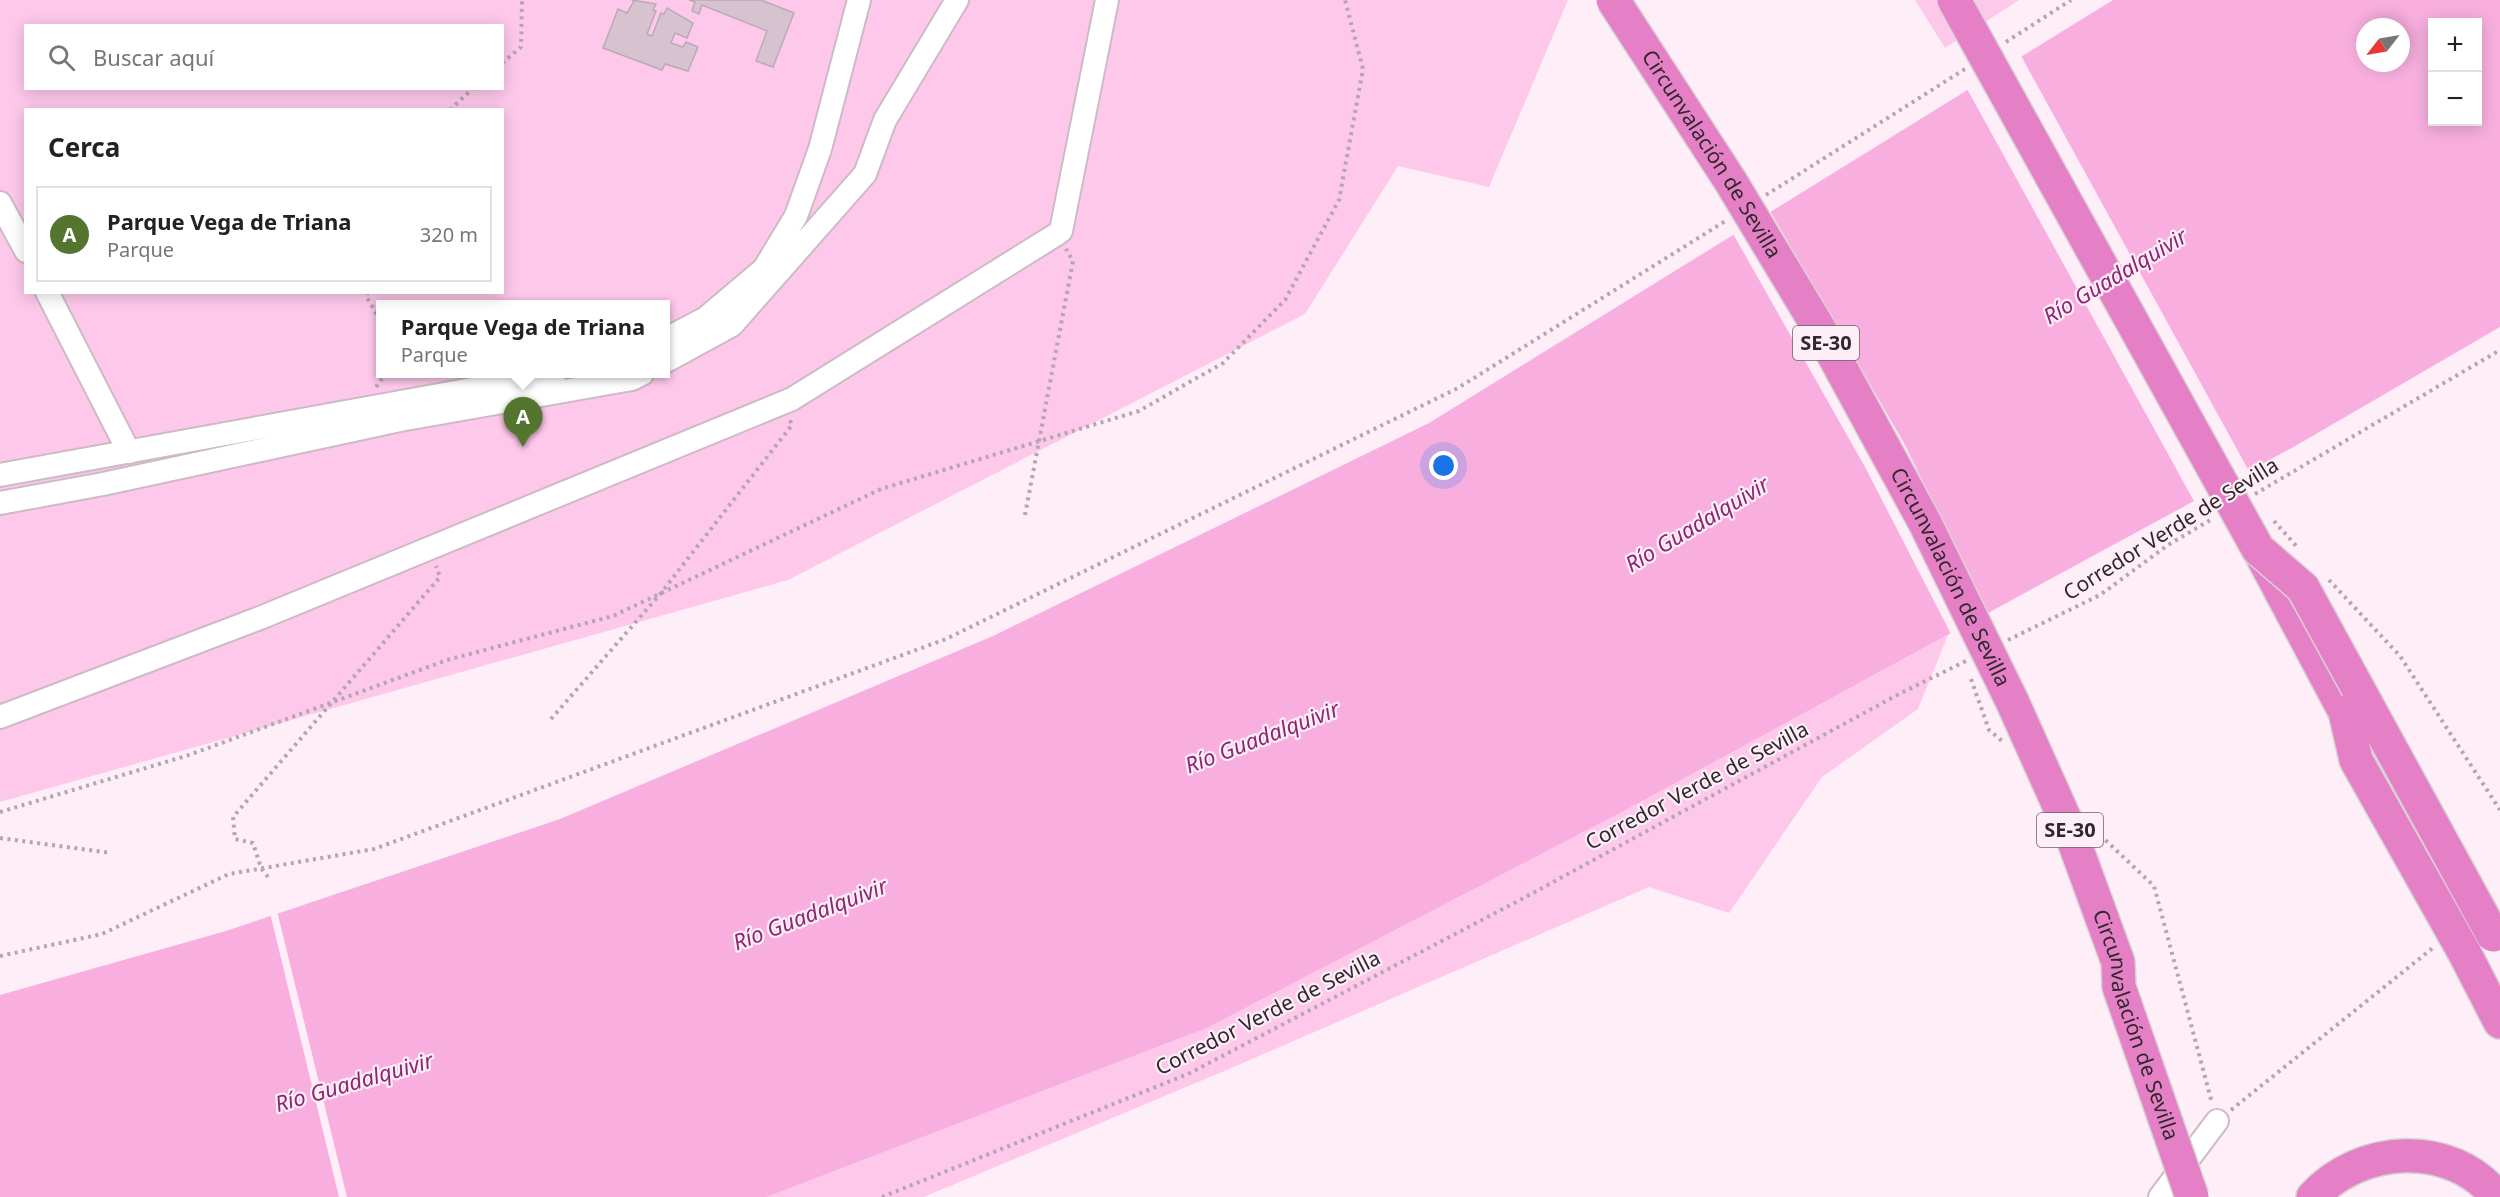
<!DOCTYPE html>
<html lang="es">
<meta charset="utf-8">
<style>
:root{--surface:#fff;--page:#f6f6f6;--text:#222;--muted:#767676;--line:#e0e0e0;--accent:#54752d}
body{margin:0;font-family:"Noto Sans",sans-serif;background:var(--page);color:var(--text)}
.controls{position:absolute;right:18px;top:18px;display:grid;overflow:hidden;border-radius:0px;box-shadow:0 3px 15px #0003}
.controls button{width:54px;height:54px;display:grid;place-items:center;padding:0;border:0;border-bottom:2px solid var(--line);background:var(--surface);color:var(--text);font:30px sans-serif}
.compass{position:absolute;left:2356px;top:18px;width:54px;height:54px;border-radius:50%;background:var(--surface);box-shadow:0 3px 15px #0003;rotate:239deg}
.you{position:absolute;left:1444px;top:466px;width:21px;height:21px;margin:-15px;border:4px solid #fff;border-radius:50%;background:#1a73e8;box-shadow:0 0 0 9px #1a73e833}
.badge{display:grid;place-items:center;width:39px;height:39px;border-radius:50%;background:var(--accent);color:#fff;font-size:20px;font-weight:700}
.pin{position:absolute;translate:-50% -50px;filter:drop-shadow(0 2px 3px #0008)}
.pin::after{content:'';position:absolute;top:32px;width:21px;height:18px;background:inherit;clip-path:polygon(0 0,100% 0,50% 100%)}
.popup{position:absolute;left:376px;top:300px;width:294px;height:78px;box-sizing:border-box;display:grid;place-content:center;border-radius:0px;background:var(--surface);filter:drop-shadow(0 2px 4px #0005);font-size:20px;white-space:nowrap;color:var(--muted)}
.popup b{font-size:22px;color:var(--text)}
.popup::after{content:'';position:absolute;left:50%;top:100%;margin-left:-12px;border:12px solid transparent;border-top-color:var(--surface)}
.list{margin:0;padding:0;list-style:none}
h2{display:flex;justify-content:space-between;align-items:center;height:78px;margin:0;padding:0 24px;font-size:26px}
h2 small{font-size:20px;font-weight:400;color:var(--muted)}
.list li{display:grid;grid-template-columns:39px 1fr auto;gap:18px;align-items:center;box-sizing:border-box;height:96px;margin:0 12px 12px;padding:0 12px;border:2px solid var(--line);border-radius:0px}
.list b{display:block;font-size:22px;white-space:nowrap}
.list p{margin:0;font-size:20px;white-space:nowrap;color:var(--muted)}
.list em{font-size:20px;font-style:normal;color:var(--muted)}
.icon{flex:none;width:33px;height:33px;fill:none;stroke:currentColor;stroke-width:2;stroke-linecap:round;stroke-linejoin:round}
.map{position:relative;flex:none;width:2500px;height:1197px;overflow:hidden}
.search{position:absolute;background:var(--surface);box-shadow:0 3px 15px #0003;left:24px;top:24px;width:480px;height:66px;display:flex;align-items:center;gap:15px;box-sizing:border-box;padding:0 21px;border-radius:0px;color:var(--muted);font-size:22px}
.panel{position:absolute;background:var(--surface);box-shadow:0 3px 15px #0003;left:24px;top:108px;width:480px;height:186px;border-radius:0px}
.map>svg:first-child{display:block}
.green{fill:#fec8eb;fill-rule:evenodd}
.water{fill:#f8afdf;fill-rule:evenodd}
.pier{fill:#feeef8}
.building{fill:#d7c3cf;stroke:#bca9b5;stroke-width:1.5}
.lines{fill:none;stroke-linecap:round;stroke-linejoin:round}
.minor-casing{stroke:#cebac6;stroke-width:26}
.highway-casing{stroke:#d6d4d5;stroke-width:36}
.path{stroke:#b3a6ae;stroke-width:4;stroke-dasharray:3 4.5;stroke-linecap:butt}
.minor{stroke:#fff;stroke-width:22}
.highway{stroke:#e580c6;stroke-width:33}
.highway-bridge-casing{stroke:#d6d4d5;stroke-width:36;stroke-linecap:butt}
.highway-bridge{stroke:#e580c6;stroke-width:33}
.labels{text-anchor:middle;stroke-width:4.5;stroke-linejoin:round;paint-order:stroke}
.shield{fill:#feeef8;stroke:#6e636a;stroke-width:1.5}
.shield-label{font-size:20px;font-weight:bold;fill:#30282d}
.street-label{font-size:21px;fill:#30282d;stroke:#feeef8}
.water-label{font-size:22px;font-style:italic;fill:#8c2672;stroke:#feeef8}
</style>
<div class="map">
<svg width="2500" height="1197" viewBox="0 0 2500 1197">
<rect width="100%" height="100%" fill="#feeef8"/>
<g class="green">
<path d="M0,0H1568L1489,187L1398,166L1305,314L788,580L0,802ZM26,26H502V88H26ZM26,110H502V292H26ZM380,304H666V374H380Z"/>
<polygon points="1915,0 2019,0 1945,48"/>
<polygon points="1948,635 1918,709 1822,777 1729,913 1649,887 1229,1069 924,1197 767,1197 1207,1028 1624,811"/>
</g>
<path class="water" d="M2113,0H2500V327L2297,445L1624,811L1207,1028L767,1197H0V995L226,931L560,819L993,636L1429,423ZM2432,22H2478V122H2432ZM2365,27H2401V63H2365Z"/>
<g class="pier">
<polygon points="2020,54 2250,473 2195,503 1966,87"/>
<polygon points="1769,209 1905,445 1988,616 1952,636 1865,467 1732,232"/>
<polygon points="277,911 347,1197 339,1197 270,913"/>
</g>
<g class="building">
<polygon points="632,0 656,4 653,10 656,11 647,34 652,36 661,13 664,14 667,8 693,23 687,38 675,33 671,43 683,47 686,42 698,47 688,71 665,64 662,70 603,48 618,9 627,13 634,1"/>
<polygon points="689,0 761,0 794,13 773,67 756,61 767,31 702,5 699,14 692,11 695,2"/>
</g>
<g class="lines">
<g class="minor-casing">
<g id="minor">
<polyline points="0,203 26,251"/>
<polyline points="47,292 129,452"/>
<polyline points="666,339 706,318 764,269 796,216 820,149 859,0"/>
<polyline points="666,361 732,325 865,174 885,120 957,0"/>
<polyline points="0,475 555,374"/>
<polyline points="0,503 103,484 400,420 632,379 642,374"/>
<polyline points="0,717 260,618 792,399 1057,234 1061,231 1107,0"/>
<polyline points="2160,1197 2217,1121"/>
</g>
</g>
<g class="highway-casing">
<g id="highway">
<polyline points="2260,552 2345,712"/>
<polyline points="2464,952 2500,1022"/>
<path d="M2313,1197C2360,1145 2451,1139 2497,1197"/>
</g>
</g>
<g class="path">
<polyline points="2006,42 2071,0"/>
<polyline points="502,63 521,47 522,0"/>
<polyline points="450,110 473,88"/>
<polyline points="1766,195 1965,69"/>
<polyline points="368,292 366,296 380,320"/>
<polyline points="376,387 385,374"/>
<polyline points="2255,494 2500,350"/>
<polyline points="1025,515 1073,261 1066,249"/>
<polyline points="2274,521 2299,549"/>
<polyline points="2329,580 2400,656 2500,810"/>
<polyline points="2008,640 2100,595 2168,545 2212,519"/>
<polyline points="1971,679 1989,730 2002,741"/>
<polyline points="551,719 661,593 792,425 790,420"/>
<polyline points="0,812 189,755 447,660 613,616 881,489 1139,411 1223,363 1285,300 1339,200 1363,69 1345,0"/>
<polyline points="2100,835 2154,886 2212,1103"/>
<polyline points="0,838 111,853"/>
<polyline points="268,877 261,868 253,843 235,839 233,817 440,577 436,566"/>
<polyline points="0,956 102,934 229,874 374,849 946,639 1458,388 1727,220"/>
<polyline points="2231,1110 2434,947"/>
<polyline points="882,1197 1188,1074 1520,900 1899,694 1966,661"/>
</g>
<use href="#minor" class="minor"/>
<use href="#highway" class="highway"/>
<g class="highway-bridge-casing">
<g id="highway-bridge">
<path id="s1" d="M1613,0L1731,182L1820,330L1925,523L2012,701L2069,828L2118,962L2119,987L2192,1197"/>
<polyline points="1954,0 2258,549 2303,588 2493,935"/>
<polyline points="2345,712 2356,760 2464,952"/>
</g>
</g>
<use href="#highway-bridge" class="highway-bridge"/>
</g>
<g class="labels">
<g class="shield">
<rect x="1793" y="326" width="66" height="34" rx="4.5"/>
<rect x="2037" y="813" width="66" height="34" rx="4.5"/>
</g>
<g class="shield-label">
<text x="1826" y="350">SE-30</text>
<text x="2070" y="837">SE-30</text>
</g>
<g class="street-label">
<text dy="7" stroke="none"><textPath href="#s1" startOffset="183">Circunvalación de Sevilla</textPath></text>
<text transform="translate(2171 529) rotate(-32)" y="7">Corredor Verde de Sevilla</text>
<text dy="7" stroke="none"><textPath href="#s1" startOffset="669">Circunvalación de Sevilla</textPath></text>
<text transform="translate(1697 786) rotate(-28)" y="7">Corredor Verde de Sevilla</text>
<text transform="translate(1268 1013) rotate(-27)" y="7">Corredor Verde de Sevilla</text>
<text dy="7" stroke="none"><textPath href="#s1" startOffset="1155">Circunvalación de Sevilla</textPath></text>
</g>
<g class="water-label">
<text transform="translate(2115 276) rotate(-31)" y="8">Río Guadalquivir</text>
<text transform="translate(1697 524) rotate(-31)" y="8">Río Guadalquivir</text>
<text transform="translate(1262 737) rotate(-21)" y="8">Río Guadalquivir</text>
<text transform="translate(810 914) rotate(-21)" y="8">Río Guadalquivir</text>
<text transform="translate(354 1082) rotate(-16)" y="8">Río Guadalquivir</text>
</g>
</g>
</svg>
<div class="controls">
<button>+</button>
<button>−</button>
</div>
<svg class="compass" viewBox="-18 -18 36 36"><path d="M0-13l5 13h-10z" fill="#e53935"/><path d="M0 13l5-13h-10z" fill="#767676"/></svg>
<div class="you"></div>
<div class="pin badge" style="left:523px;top:447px">A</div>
<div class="popup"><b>Parque Vega de Triana</b>Parque</div>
<div class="search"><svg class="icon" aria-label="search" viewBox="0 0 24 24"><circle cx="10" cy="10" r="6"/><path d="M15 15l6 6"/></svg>Buscar aquí</div>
<section class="panel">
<h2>Cerca<small></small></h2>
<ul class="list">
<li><span class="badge">A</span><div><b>Parque Vega de Triana</b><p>Parque</p></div><em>320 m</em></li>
</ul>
</section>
</div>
